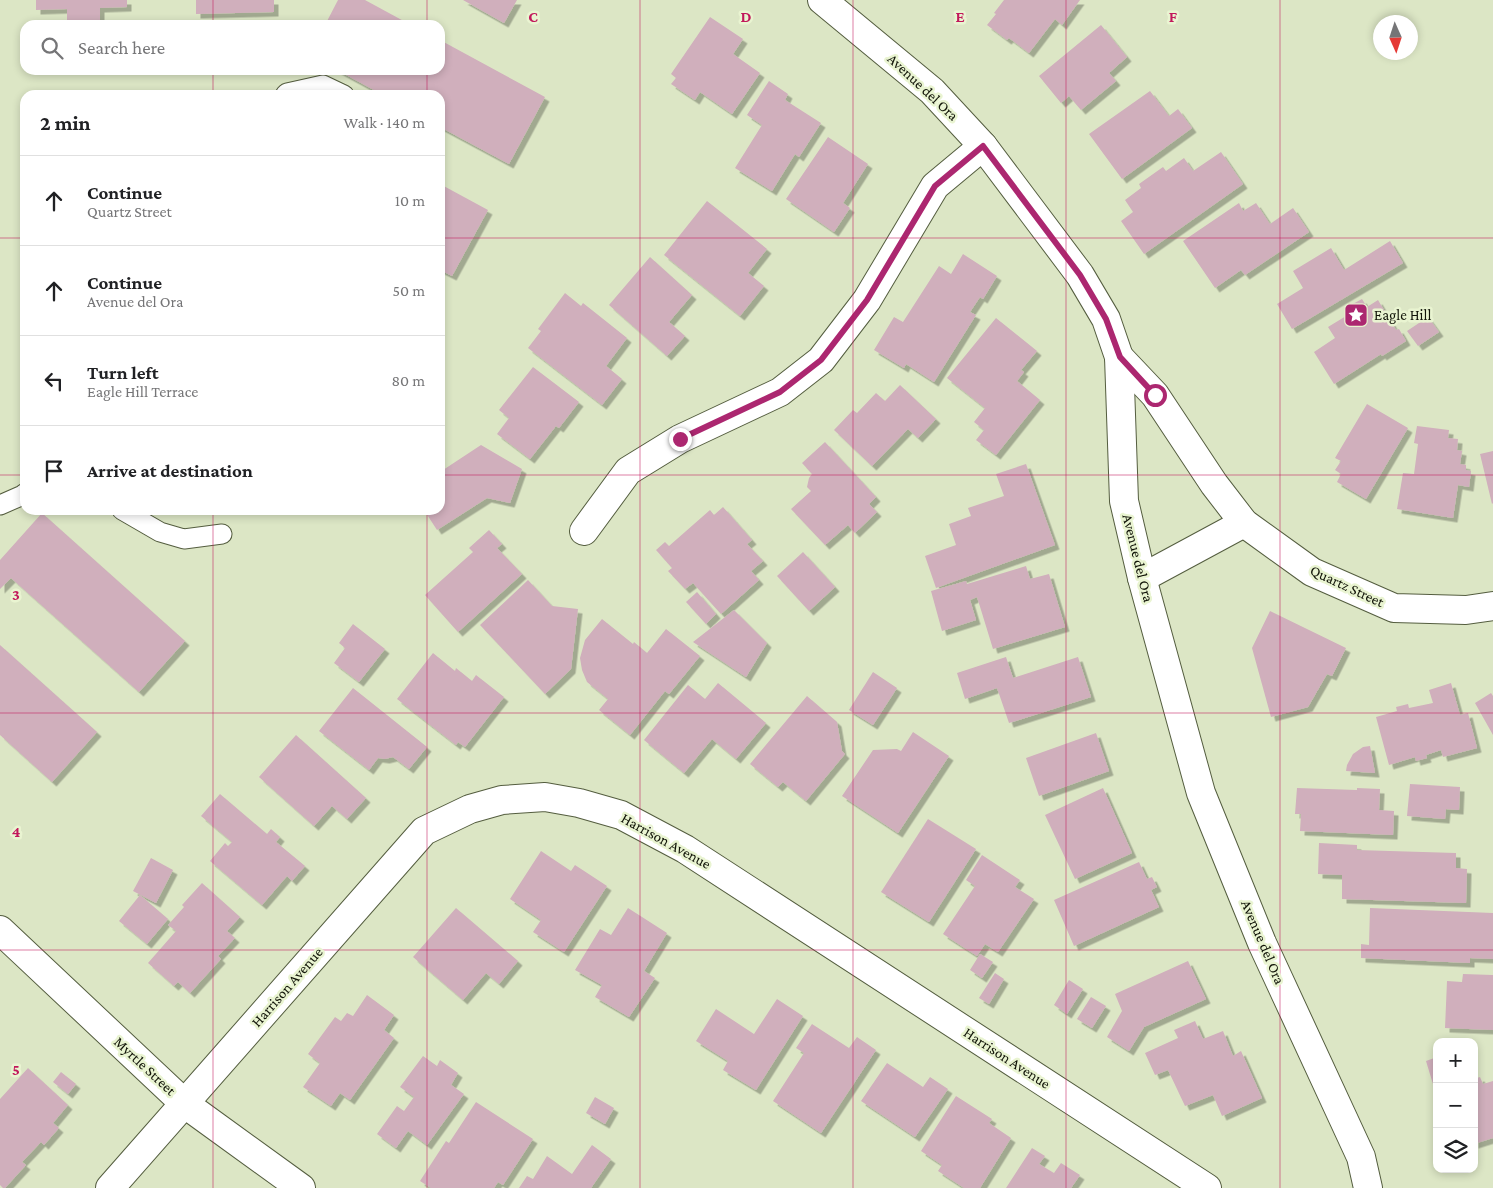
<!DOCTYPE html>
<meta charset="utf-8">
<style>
:root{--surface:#fff;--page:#f2f2f2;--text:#202124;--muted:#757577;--line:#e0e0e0}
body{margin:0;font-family:"Crimson Pro",serif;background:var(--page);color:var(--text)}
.controls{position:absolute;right:15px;bottom:15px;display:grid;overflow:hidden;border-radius:10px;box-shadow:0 2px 8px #0003}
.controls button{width:45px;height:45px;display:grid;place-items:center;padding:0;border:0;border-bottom:1px solid var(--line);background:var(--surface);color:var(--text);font:25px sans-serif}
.compass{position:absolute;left:1373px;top:15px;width:45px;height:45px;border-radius:50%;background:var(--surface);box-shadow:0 2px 8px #0003;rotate:177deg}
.stop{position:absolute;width:15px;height:15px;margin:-11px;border:4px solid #ac2770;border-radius:50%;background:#fff}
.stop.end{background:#ac2770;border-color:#fff;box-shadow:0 1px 5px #0008}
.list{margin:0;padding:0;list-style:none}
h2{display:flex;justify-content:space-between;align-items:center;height:65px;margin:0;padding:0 20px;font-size:21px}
h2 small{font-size:16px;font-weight:400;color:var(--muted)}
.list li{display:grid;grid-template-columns:32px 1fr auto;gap:15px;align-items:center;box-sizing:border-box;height:90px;padding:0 20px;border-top:1px solid var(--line)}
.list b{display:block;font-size:19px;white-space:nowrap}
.list p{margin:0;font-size:16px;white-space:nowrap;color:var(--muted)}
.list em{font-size:16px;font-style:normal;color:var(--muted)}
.icon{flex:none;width:28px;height:28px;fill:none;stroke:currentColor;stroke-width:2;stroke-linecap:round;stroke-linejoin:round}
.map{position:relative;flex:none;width:1493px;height:1188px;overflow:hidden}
.search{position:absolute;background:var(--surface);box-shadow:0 2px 8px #0003;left:20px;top:20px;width:425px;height:55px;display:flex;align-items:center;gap:12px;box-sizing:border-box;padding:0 18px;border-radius:15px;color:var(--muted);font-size:19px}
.panel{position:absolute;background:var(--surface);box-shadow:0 2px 8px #0003;left:20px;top:90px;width:425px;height:425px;border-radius:15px}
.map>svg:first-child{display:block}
.building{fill:#d0afbc;filter:url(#shadow)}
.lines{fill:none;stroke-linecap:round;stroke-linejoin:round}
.lane-casing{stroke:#545d3f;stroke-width:21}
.street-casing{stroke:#545d3f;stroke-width:30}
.lane{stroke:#fff;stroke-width:19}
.street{stroke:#fff;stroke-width:28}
.route{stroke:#ac2770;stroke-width:6}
.grid{fill:none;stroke:#c2185b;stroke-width:1;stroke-opacity:0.55}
.labels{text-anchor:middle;stroke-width:5;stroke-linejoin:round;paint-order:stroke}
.street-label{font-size:15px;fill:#111408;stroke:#e9f4d1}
.poi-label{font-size:15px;fill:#111408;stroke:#e9f4d1;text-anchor:start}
.grid-label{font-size:16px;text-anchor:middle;font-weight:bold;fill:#c2185b;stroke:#e9f4d1;stroke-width:5;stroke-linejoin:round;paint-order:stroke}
</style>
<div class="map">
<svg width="1493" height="1188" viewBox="0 0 1493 1188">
<defs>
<filter id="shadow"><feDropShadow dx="4.5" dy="4.5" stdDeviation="0" flood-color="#0004"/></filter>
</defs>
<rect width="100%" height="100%" fill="#dce6c5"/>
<g class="building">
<polygon points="36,0 127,0 127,7 100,8 100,25 67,25 67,9 36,10"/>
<polygon points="196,0 274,0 274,12 196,14"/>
<polygon points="338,0 365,0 411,25 325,25"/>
<polygon points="463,0 517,0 504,23"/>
<polygon points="1004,0 1080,0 1062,25 1055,19 1029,53 1009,38 1007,40 987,25 996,14 994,13"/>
<polygon points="710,17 743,39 733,54 760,73 732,114 700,92 695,100 671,84 676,78 671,74"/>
<polygon points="1101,25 1127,57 1109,73 1116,81 1081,110 1069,96 1061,103 1039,76"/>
<polygon points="440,40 545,97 509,164 440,127 440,95 383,95 337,70 440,70"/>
<polygon points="769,81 788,94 785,100 821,123 799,157 795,154 772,191 735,168 762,125 747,115"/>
<polygon points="1150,91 1169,116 1178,109 1192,128 1122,179 1089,134"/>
<polygon points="828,137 868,164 843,203 850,208 834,232 786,199"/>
<polygon points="1221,152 1243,184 1144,254 1121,221 1133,212 1125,200 1141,188 1139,184 1163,167 1166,171 1184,158 1193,171"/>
<polygon points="440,184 488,210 452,276 440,270"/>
<polygon points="707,201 767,249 748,273 764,286 740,316 664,255"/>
<polygon points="1239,203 1243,211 1256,203 1270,224 1293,208 1309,232 1245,275 1241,270 1215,288 1183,241"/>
<polygon points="1390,241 1403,263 1292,329 1277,304 1303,288 1293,271 1331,248 1344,270"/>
<polygon points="963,254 997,276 983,299 980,297 970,312 976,315 934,382 906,364 904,368 874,350 894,317 903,322 939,266 951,274"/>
<polygon points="650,257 692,295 669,322 685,336 667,356 609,305"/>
<polygon points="565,293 581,306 583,303 627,338 606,366 622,379 602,405 528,348 541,331 538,329"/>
<polygon points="1362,299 1367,307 1378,300 1396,330 1399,329 1406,341 1382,356 1381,354 1334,384 1314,352 1335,338 1328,327 1351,313 1347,307"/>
<polygon points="1428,317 1439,332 1418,346 1407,331"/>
<polygon points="996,318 1037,351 1021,370 1024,372 1017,381 1040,400 996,455 976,440 984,430 974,422 985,408 947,378"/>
<polygon points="533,367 579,402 559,428 556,426 530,459 497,434 509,418 499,410"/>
<polygon points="900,385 936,419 918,438 908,429 872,466 834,430 853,410 857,413 876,393 885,401"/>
<polygon points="1367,404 1408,428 1366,499 1337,482 1341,474 1335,470 1341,461 1335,458"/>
<polygon points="1417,426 1449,430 1448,438 1458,439 1457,450 1462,451 1460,464 1466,465 1466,470 1471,471 1469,487 1458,485 1453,518 1397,509 1403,473 1414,474 1418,444 1414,443"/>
<polygon points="825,442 876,497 869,504 877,512 855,533 848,525 825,545 791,509 811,491 807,487 809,478 812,474 802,463"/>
<polygon points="481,445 522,469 510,503 487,498 437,530 424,510 440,510 440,472"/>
<polygon points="1493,451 1493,503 1492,504 1480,454"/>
<polygon points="1026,464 1055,545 936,588 925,556 956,545 949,524 971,516 968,508 1004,496 996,474"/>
<polygon points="723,507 752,540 747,544 763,561 751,571 759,580 721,614 693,583 685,589 668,571 672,568 656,550 665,542 669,546 710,510 714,515"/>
<polygon points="42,513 185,641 139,692 11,578 0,589 0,560"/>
<polygon points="489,530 502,544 497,548 522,574 458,632 425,595 473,552 469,548"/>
<polygon points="803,552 835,587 809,611 777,576"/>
<polygon points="1026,566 1030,579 1049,574 1065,627 993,649 977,597 970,600 976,620 942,631 931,591 966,581 967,584"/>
<polygon points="528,580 552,606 578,609 571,669 545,694 480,625"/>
<polygon points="697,592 716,614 706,624 686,602"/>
<polygon points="734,610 767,643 746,677 693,642"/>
<polygon points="1270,611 1346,648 1332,676 1327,674 1308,707 1271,717 1252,648"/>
<polygon points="602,619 633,644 634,642 647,653 666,629 700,656 669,694 665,691 630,735 599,710 608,699 587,682 582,670 580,658 585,640"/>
<polygon points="353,624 385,649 359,682 334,663 345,648 339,643"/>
<polygon points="0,645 97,732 52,782 0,735"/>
<polygon points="433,653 455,671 456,668 472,681 476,675 504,697 465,747 458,742 456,745 397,699"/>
<polygon points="1006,657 1013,678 1078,657 1091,697 1009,723 997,688 965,699 957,673"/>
<polygon points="873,672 897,688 873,725 849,710"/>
<polygon points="718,683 766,723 736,759 712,739 684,773 644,740 688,685 705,699"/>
<polygon points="1451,683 1460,715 1468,713 1477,748 1443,757 1441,750 1426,755 1427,758 1416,761 1415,757 1389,765 1376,717 1397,711 1396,707 1408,704 1409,708 1433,703 1429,690"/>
<polygon points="353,688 427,747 409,769 393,757 385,759 378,758 369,770 319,731"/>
<polygon points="1491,693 1493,696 1493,735 1475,703"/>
<polygon points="807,696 837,722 842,751 845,754 806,801 783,782 778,787 750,764"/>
<polygon points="913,732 949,756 898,833 842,796 873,750 897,749 901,751"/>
<polygon points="1096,733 1109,771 1039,796 1026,758"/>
<polygon points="296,735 366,798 347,819 332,806 314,826 259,777"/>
<polygon points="1370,746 1375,773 1346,771 1347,765 1353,754 1363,747"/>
<polygon points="1410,784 1460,787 1459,810 1446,809 1445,819 1407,816"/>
<polygon points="1103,788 1132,853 1075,879 1045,815"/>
<polygon points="1297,788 1357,790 1357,788 1380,789 1379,810 1394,811 1393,835 1300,831 1301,814 1295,814"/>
<polygon points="220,794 267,834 271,829 280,837 276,842 305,866 292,881 287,876 262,905 210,861 225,843 228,846 232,842 201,816"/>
<polygon points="928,819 976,849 929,922 881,892"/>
<polygon points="1319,843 1357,845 1357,850 1456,853 1456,868 1467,869 1466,903 1342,899 1342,875 1318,874"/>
<polygon points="541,851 571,871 575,865 607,886 564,952 533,932 541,920 510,899"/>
<polygon points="982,855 1020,880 1015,887 1034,899 998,952 985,944 977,956 943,934 975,886 966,880"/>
<polygon points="151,858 173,870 156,903 133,891"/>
<polygon points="1139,862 1147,879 1152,877 1157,887 1151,890 1159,907 1074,946 1054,900"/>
<polygon points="202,883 240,917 227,931 235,938 218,956 221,959 190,993 178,982 174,986 148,963 176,931 168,925 184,907 182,905"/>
<polygon points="140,895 168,919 147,944 119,921"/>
<polygon points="456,908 518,961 499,984 486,973 463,1000 413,957"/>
<polygon points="628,908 667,933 644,971 655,978 629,1017 595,997 602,985 575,970 600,929 611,935"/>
<polygon points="1370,908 1493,913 1493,959 1470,958 1470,963 1361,958 1361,944 1369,945"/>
<polygon points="980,954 993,962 982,978 970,970"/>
<polygon points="1188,961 1206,999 1144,1027 1129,1051 1107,1037 1122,1011 1115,994"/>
<polygon points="995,973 1004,979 989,1004 979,998"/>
<polygon points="1463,974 1493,975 1493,1030 1445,1028 1447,981 1462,982"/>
<polygon points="1069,980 1083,989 1067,1014 1054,1005"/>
<polygon points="367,995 394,1015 384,1030 394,1038 350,1100 340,1093 331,1106 303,1087 320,1063 308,1054 335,1017 341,1021 347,1013 353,1016"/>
<polygon points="1091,997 1106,1006 1092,1028 1077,1019"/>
<polygon points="777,999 803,1016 756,1090 723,1070 728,1061 696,1041 716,1009 754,1034"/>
<polygon points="1195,1021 1203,1039 1223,1031 1233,1056 1241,1051 1262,1098 1222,1116 1213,1095 1185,1106 1168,1070 1155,1075 1145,1053 1178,1038 1174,1030"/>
<polygon points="812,1024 849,1048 857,1037 876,1050 821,1133 773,1101 804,1053 796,1048"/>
<polygon points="423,1056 437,1066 440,1060 458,1073 451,1085 464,1094 427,1145 408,1131 396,1148 377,1134 397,1106 404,1111 414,1097 400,1087"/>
<polygon points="1437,1057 1437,1094 1436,1094 1426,1061"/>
<polygon points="887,1063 923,1087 930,1077 948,1089 915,1137 861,1101"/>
<polygon points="28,1068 68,1105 53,1123 59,1128 44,1145 41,1142 22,1162 26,1165 5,1188 3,1188 0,1185 0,1099"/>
<polygon points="61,1072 76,1084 68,1094 53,1082"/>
<polygon points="1480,1077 1483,1084 1493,1081 1493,1138 1474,1144 1474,1079"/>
<polygon points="956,1096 992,1119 989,1123 1011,1138 980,1188 964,1188 938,1171 942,1165 921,1151"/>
<polygon points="595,1097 614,1108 605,1124 586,1113"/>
<polygon points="476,1102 533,1139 503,1185 498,1182 494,1188 431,1188 420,1181 446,1141 449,1143"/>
<polygon points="592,1145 611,1159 591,1188 519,1188 527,1176 533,1179 547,1156 572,1174"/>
<polygon points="1032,1148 1045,1156 1039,1164 1054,1173 1061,1163 1080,1175 1071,1188 1006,1188"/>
</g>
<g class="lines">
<g class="lane-casing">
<g id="lane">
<polyline points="285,95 287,93 323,85 344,95"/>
<polyline points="0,505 23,495 25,493"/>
<polyline points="122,510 160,532 184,539 222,534"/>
</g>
</g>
<g class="street-casing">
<g id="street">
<polyline points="822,0 932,91 983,146 1080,275 1106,319 1119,357 1124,501 1142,578 1201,793 1262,943 1361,1157 1368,1188"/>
<polyline points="1119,357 1155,395 1214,484 1244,523 1312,572 1394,608 1466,610 1493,606"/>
<polyline points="584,531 628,471 680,439 780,392 821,360 867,300 935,186 983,146"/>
<polyline points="1142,578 1244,523"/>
<polyline points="0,930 185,1104 301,1188"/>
<polyline points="110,1188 424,831 470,809 502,800 545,797 579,803 621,815 685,849 1207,1188"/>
</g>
</g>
<use href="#lane" class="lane"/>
<use href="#street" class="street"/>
</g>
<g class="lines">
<polyline class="route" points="680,439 780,392 821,360 867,300 935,186 983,146 1080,275 1106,319 1120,357 1155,395"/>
</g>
<path class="grid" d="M213,0V25M427,0V25M640,0V1188M853,0V1188M1066,0V1188M1280,0V1188M213,70V95M427,70V95M0,238H25M440,238H1493M0,475H25M440,475H1493M213,510V1188M427,510V1188M0,713H1493M0,950H1493"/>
<defs>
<g id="sight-square" transform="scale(1.25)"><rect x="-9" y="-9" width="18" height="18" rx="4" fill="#ac2770" stroke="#e9f4d1"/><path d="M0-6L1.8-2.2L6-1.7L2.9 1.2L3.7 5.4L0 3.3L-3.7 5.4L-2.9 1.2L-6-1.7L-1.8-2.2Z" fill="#fff"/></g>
</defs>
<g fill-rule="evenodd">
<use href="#sight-square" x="1356" y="315"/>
</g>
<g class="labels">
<g class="street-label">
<text transform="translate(923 87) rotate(43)" y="5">Avenue del Ora</text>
<text transform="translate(1138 558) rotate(76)" y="5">Avenue del Ora</text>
<text transform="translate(1347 586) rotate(25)" y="5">Quartz Street</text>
<text transform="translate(666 841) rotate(29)" y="5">Harrison Avenue</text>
<text transform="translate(1263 942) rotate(67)" y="5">Avenue del Ora</text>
<text transform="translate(287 987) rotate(-49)" y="5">Harrison Avenue</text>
<text transform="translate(1007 1058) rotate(33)" y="5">Harrison Avenue</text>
<text transform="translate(145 1066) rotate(43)" y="5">Myrtle Street</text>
</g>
<g class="poi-label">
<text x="1374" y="320">Eagle Hill</text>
</g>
</g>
<g class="grid-label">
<text x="533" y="22">C</text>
<text x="746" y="22">D</text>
<text x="960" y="22">E</text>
<text x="1173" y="22">F</text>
<text x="16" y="600">3</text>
<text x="16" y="837">4</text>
<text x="16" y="1075">5</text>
</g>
</svg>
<div class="controls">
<button>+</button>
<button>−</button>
<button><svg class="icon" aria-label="layers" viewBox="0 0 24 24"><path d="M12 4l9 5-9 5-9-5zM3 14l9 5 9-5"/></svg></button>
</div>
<svg class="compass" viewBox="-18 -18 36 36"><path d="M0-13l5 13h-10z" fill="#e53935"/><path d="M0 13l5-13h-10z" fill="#757577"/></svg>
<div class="stop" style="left:1155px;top:395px"></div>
<div class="stop end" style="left:680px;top:439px"></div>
<div class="search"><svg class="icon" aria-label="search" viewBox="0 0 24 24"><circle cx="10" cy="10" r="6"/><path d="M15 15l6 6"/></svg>Search here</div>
<section class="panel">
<h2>2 min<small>Walk · 140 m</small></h2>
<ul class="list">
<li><svg class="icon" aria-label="ahead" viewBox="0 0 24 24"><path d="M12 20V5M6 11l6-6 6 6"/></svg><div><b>Continue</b><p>Quartz Street</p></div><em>10 m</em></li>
<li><svg class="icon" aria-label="ahead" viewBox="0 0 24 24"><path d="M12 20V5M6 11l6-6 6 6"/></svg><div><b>Continue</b><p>Avenue del Ora</p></div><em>50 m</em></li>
<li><svg class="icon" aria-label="left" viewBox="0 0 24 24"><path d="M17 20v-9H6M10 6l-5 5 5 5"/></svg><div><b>Turn left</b><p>Eagle Hill Terrace</p></div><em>80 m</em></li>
<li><svg class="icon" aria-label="arrive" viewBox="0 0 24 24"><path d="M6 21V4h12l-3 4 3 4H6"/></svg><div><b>Arrive at destination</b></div></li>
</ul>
</section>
</div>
